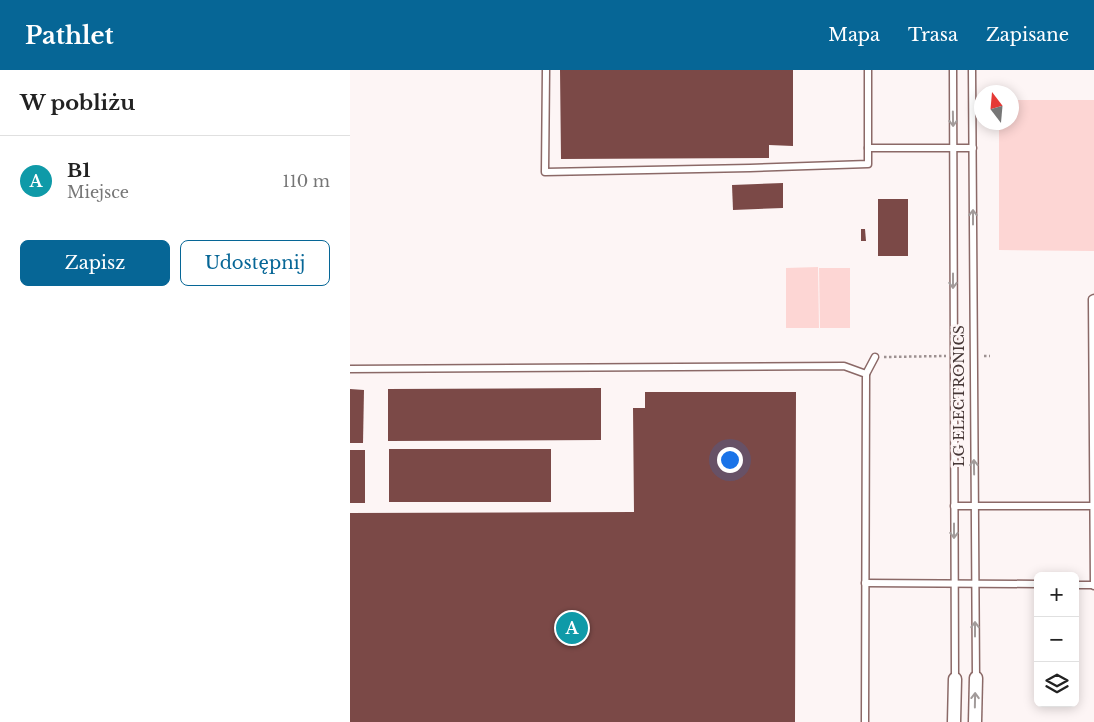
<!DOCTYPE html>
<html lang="pl">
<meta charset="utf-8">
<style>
:root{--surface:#fff;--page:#f2f2f2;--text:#222;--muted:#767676;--line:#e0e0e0;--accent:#066696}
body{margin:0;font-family:"Libre Baskerville",serif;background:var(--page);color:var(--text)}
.controls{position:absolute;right:15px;bottom:15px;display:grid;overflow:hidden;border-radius:8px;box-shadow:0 2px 12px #0003}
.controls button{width:45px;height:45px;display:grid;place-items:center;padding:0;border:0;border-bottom:1px solid var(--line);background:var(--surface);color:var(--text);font:25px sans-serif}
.compass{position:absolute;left:624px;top:15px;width:45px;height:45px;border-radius:50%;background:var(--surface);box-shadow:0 2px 12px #0003;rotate:344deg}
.you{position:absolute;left:379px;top:389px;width:18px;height:18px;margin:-12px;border:4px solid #fff;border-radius:50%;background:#1a73e8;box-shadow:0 0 0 8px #1a73e833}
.badge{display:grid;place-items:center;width:32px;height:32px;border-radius:50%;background:var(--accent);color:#fff;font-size:16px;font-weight:700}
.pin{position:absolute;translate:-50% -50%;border:2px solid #fff;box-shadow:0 1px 5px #0006}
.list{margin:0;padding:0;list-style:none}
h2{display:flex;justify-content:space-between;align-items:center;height:65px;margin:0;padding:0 20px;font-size:21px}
h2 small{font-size:16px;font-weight:400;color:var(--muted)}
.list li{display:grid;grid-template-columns:32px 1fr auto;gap:15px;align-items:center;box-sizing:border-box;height:90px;padding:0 20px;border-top:1px solid var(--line)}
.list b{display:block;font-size:19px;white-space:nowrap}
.list p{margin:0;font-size:16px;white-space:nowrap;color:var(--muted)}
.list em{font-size:16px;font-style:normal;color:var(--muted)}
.actions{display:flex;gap:10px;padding:15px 20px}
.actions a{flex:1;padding:11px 0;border:1px solid var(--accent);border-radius:8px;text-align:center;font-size:18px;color:var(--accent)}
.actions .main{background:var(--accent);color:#fff}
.icon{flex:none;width:28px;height:28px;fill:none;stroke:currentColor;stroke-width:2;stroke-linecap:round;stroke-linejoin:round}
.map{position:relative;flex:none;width:744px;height:652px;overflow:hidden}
header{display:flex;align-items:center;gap:30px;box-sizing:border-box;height:70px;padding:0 25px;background:var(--accent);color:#fff}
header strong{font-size:24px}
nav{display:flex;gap:28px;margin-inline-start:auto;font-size:18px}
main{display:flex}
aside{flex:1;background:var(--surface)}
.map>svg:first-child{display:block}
.park{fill:#fdd6d4}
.building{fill:#7b4947}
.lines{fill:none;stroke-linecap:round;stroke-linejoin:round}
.lane-casing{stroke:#8b6967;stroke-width:9}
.street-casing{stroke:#8b6967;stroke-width:15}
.path{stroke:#9d9191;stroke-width:2.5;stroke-dasharray:2.5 2.5;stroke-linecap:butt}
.lane{stroke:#fff;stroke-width:6}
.street{stroke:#fff;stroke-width:12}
.oneway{stroke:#a29b9a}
.labels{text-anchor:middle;stroke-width:5;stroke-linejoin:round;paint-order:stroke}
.street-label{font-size:14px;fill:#463736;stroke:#fdf5f5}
</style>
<header>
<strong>Pathlet</strong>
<nav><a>Mapa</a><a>Trasa</a><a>Zapisane</a></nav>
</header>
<main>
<aside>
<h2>W pobliżu<small></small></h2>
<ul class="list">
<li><span class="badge" style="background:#0f9aa8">A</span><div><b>B1</b><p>Miejsce</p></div><em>110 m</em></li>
</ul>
<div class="actions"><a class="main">Zapisz</a><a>Udostępnij</a></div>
</aside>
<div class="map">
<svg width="744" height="652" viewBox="0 0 744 652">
<rect width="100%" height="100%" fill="#fdf5f5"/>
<g class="park">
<polygon points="662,30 744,30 744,181 649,180 649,53 662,52"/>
<polygon points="468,197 469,258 436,258 436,198"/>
<polygon points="469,198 500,198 500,258 470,258"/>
</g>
<g class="building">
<polygon points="210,0 443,0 443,76 419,75 419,88 211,89"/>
<polygon points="433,113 433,138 383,140 382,115"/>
<rect x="528" y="129" width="30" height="57"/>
<polygon points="511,159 515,159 516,171 511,171"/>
<polygon points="251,318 251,370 38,371 38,319"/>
<polygon points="0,319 14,320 13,373 0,373"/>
<polygon points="295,322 446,322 445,652 0,652 0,443 284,442 283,338 295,338"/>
<rect x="39" y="379" width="162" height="53"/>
<rect x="0" y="380" width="15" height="53"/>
</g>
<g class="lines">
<g class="lane-casing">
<g id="lane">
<polyline points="196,0 195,102 400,98 518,94 518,0"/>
<polyline points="603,0 605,609"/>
<polyline points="622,0 626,608"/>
<polyline points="518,78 623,78"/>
<polyline points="744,228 742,229 744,516"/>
<polyline points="0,299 494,296 516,304 515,652"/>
<polyline points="516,304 525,287"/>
<polyline points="604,436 744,436"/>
<polyline points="515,513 688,514"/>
<polyline points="725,515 744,515"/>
</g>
</g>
<g class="street-casing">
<g id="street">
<polyline points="604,652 605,609"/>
<polyline points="625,652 626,608"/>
</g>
</g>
<g class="path">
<polyline points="634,286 640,286"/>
<polyline points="534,287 596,286"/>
</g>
<use href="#lane" class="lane"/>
<use href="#street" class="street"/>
</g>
<defs><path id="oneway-shaft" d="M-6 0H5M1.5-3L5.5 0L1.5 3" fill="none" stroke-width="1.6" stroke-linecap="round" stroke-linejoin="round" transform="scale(1.25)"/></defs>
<g class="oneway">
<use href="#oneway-shaft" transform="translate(603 49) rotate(89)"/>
<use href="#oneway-shaft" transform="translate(623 147) rotate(-90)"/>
<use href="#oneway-shaft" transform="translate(603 211) rotate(90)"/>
<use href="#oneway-shaft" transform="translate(624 397) rotate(-91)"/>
<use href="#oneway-shaft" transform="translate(604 461) rotate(90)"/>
<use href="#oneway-shaft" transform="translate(625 559) rotate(-90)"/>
<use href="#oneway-shaft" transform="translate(625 630) rotate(-89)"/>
</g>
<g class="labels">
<g class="street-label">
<text transform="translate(609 326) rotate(-90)" y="5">LG ELECTRONICS</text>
</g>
</g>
</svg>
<div class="controls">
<button>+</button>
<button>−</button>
<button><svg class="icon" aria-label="layers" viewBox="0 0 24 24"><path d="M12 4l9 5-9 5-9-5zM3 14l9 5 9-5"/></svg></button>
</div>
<svg class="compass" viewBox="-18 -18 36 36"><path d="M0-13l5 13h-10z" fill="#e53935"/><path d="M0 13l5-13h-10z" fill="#767676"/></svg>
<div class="you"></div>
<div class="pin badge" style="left:222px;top:558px;background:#0f9aa8">A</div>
</div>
</main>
